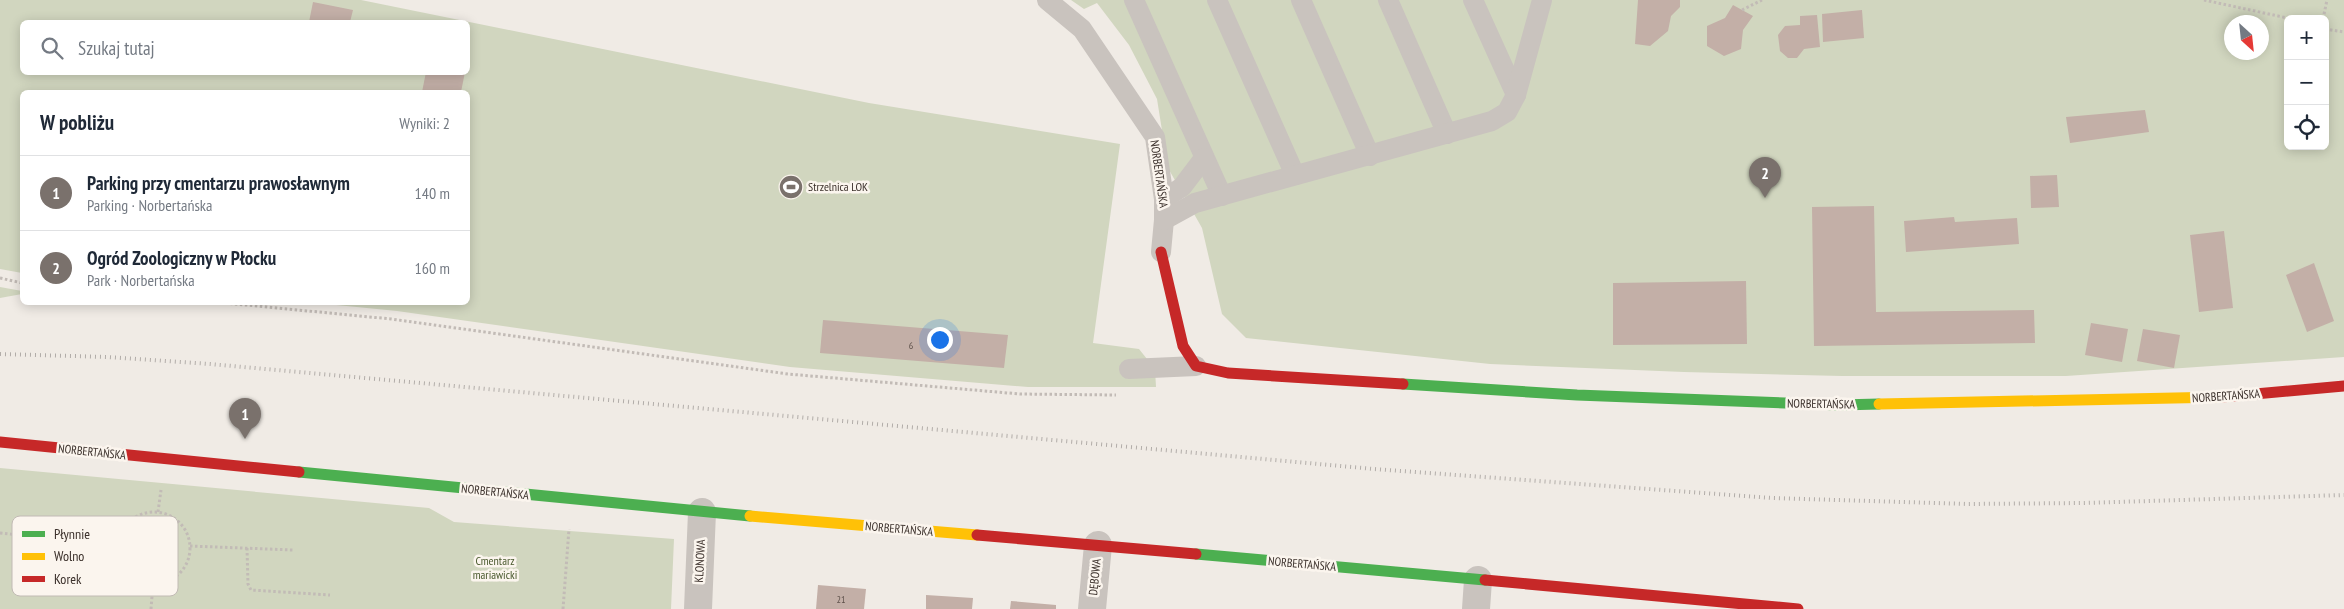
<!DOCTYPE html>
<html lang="pl">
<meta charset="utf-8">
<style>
:root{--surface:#fff;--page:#f2f2f3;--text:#1f2937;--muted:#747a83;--line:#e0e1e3;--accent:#7a716c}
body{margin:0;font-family:"PT Sans Narrow",sans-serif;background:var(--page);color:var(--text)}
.controls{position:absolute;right:15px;top:15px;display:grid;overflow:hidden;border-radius:8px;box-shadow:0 2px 12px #0003}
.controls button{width:45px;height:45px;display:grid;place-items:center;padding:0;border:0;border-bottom:1px solid var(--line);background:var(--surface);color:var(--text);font:25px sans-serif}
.compass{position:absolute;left:2224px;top:15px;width:45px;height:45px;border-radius:50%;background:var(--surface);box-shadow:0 2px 12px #0003;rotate:153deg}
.you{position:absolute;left:939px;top:339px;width:18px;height:18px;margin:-12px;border:4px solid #fff;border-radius:50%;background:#1a73e8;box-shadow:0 0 0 8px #1a73e833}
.badge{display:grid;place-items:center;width:32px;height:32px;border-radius:50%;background:var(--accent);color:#fff;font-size:16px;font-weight:700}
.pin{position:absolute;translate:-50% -41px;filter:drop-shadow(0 1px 2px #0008)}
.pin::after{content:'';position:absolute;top:26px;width:18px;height:15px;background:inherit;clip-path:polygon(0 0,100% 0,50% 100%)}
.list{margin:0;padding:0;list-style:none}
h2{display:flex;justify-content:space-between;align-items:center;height:65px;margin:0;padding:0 20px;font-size:21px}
h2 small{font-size:16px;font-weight:400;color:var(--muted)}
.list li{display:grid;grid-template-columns:32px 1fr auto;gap:15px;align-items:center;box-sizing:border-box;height:75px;padding:0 20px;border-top:1px solid var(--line)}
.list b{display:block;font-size:19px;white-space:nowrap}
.list p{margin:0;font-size:16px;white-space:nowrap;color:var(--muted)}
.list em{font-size:16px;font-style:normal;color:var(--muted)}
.icon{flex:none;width:28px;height:28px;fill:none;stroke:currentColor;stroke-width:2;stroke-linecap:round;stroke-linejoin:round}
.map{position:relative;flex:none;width:2344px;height:609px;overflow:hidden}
.search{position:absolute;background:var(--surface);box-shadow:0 2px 12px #0003;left:20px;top:20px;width:450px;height:55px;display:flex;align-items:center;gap:12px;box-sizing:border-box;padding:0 18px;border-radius:8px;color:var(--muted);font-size:19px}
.panel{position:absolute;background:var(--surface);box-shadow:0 2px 12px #0003;left:20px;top:90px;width:450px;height:215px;border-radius:8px}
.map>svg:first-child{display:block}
.green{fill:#d1d6bf;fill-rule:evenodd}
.building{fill:#c3afa7}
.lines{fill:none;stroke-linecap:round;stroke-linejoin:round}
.path{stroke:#c2bbb6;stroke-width:3;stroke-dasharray:2.5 2.5;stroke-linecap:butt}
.lane{stroke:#c9c3be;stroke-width:20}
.street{stroke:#c9c3be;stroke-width:28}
.fast{stroke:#4caf50;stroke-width:11}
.slow{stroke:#ffc107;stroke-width:11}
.jam{stroke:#c62828;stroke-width:11}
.rail{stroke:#b1aca8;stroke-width:4;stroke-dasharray:1 4;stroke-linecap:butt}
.labels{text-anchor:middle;stroke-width:5;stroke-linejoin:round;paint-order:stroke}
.number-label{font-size:10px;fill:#5d504a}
.street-label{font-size:12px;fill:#3b302b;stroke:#fbf5ee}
.poi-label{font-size:12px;fill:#3b302b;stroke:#fbf5ee;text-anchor:start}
.park-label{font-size:12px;fill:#4a5a2e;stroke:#fbf5ee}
.key{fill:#fbf5ee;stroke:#c1bab4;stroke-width:1}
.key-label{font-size:14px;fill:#3b302b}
</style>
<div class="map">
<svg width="2344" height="609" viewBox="0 0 2344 609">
<rect width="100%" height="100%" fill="#f0ebe5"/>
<g class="green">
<path d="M0,0H361L869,103L1120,144L1093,343L1139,349L1155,369L1156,387H1028L790,367L397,311L316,303L468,302V92H22V273L0,269ZM22,22H468V72H22Z"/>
<path d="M1071,0H2344V357L2066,376H1842L1684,372L1490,364L1246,338L1222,314L1202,228L1168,168L1157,99L1129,45L1097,3L1084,9ZM2288,19H2325V146H2288ZM2232,22H2262V52H2232Z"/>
<polygon points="0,287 22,291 22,294 0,298"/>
<polygon points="0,468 429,508 454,522 674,539 671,609 0,609"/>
</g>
<g class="building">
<polygon points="1638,0 1680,0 1680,7 1671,16 1668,31 1650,46 1635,44"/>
<polygon points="313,2 353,10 350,22 309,22"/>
<polygon points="1733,5 1753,16 1743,30 1741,49 1724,56 1707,46 1707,26 1725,18"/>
<polygon points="1862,10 1864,38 1823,42 1822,14"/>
<polygon points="1817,15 1820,47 1804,49 1797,58 1788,58 1780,51 1778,35 1785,26 1800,25 1800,16"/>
<polygon points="426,72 465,72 461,92 422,92"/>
<polygon points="2145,110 2149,132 2070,143 2066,117"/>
<polygon points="2057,175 2059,207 2031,208 2030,176"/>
<polygon points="1874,206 1876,312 2034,310 2035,343 1814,346 1812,207"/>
<polygon points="1954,217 1955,222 2017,218 2019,244 1906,252 1904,221"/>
<polygon points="2224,231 2233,308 2199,312 2190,235"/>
<polygon points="2314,263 2334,321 2307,332 2286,275"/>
<polygon points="1746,281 1747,344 1613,345 1613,283"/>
<polygon points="823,320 1008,335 1004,368 820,353"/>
<polygon points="2091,323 2128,329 2122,362 2085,355"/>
<polygon points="2143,329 2180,335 2174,368 2137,361"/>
<polygon points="818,585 866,589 864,609 816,609"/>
<polygon points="926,595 973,598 972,609 926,609"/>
<polygon points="1011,601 1056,605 1056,609 1010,609"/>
</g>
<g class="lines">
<g class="path">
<polyline points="2204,0 2292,19"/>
<polyline points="1742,10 1762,0"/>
<polyline points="2323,19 2327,0"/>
<polyline points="2325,29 2344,32"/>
<polyline points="0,278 22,283"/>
<polyline points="215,302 391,319 788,374 1020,394 1116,395"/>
<polyline points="158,512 161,490"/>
<circle cx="154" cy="548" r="36"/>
<polyline points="0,533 118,546"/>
<polyline points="190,546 293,550"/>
<polyline points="247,548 248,584 251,590 330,595"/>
<polyline points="151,609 153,584"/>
<polyline points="563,609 569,529"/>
</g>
<g class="lane">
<polyline points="1047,0 1082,29 1155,137 1164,199 1164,220 1161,252"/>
<polyline points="1134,0 1222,196"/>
<polyline points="1217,0 1295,175"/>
<polyline points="1301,0 1370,156"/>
<polyline points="1388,0 1447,134"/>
<polyline points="1473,0 1516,95"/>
<polyline points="1164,199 1182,187 1204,158"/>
<polyline points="1164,220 1195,203 1492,121 1507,112 1516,95 1542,0"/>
<polyline points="1129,369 1196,366"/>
</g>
<g class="street">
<polyline points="698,609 702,512"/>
<polyline points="1092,609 1098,545"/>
<polyline points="1476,609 1478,580"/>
</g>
<g class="fast">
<polyline points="1403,384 1577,395 1840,405 1879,404"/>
<polyline points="299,472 750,516"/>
<polyline points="1196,554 1485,580"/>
</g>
<g class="slow">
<polyline points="1879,404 2222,397"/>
<polyline points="750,516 977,535"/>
</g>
<g class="jam">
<polyline points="1161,252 1183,346 1196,366 1228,373 1403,384"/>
<polyline points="2222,397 2344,386"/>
<polyline points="0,442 299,472"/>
<polyline points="977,535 1196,554"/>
<polyline points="1485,580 1798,609"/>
</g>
<polyline class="rail" points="0,354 108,357 210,364 1374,469 1772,498 1968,504 2084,503 2344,495"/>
</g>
<defs>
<g id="stadium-disc" transform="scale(1.25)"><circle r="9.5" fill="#7a716c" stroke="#fbf5ee"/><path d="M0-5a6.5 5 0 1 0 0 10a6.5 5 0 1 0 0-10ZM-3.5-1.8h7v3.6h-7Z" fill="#fff"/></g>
</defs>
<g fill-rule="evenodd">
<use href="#stadium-disc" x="791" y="187"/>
</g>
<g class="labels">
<g class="number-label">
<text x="911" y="349">6</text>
<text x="841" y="603">21</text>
</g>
<g class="street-label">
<text transform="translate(1159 174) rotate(82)" y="4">NORBERTAŃSKA</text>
<text transform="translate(2226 396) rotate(-4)" y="4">NORBERTAŃSKA</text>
<text transform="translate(1821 404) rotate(1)" y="4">NORBERTAŃSKA</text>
<text transform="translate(92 452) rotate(6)" y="4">NORBERTAŃSKA</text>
<text transform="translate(495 492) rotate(6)" y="4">NORBERTAŃSKA</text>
<text transform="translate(899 529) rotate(5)" y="4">NORBERTAŃSKA</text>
<text transform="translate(700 561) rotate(-87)" y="4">KLONOWA</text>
<text transform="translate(1302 564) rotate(5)" y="4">NORBERTAŃSKA</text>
<text transform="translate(1095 577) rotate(-84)" y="4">DĘBOWA</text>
</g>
<g class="poi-label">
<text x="808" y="191">Strzelnica LOK</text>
</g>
<g class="park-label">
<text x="495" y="565">Cmentarz<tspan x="495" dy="14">mariawicki</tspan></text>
</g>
</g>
<rect x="12" y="516" width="166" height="80" rx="8" class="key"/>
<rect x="22" y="531" width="23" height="6" fill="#4caf50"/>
<rect x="22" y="553" width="23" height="7" fill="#ffc107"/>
<rect x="22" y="576" width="23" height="6" fill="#c62828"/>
<g class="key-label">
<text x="54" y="539">Płynnie</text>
<text x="54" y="561">Wolno</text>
<text x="54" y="584">Korek</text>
</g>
</svg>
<div class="controls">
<button>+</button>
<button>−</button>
<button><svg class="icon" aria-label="locate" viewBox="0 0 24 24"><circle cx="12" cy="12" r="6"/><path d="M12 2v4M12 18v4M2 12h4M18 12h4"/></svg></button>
</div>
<svg class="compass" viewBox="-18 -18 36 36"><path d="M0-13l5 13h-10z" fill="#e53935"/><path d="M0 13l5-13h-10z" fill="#747a83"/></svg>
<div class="you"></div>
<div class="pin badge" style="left:245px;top:439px">1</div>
<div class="pin badge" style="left:1765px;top:198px">2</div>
<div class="search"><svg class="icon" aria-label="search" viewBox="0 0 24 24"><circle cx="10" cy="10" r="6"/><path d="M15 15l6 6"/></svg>Szukaj tutaj</div>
<section class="panel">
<h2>W pobliżu<small>Wyniki: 2</small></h2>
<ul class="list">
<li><span class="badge">1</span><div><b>Parking przy cmentarzu prawosławnym</b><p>Parking · Norbertańska</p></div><em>140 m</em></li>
<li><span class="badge">2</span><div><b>Ogród Zoologiczny w Płocku</b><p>Park · Norbertańska</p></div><em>160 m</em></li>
</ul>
</section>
</div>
